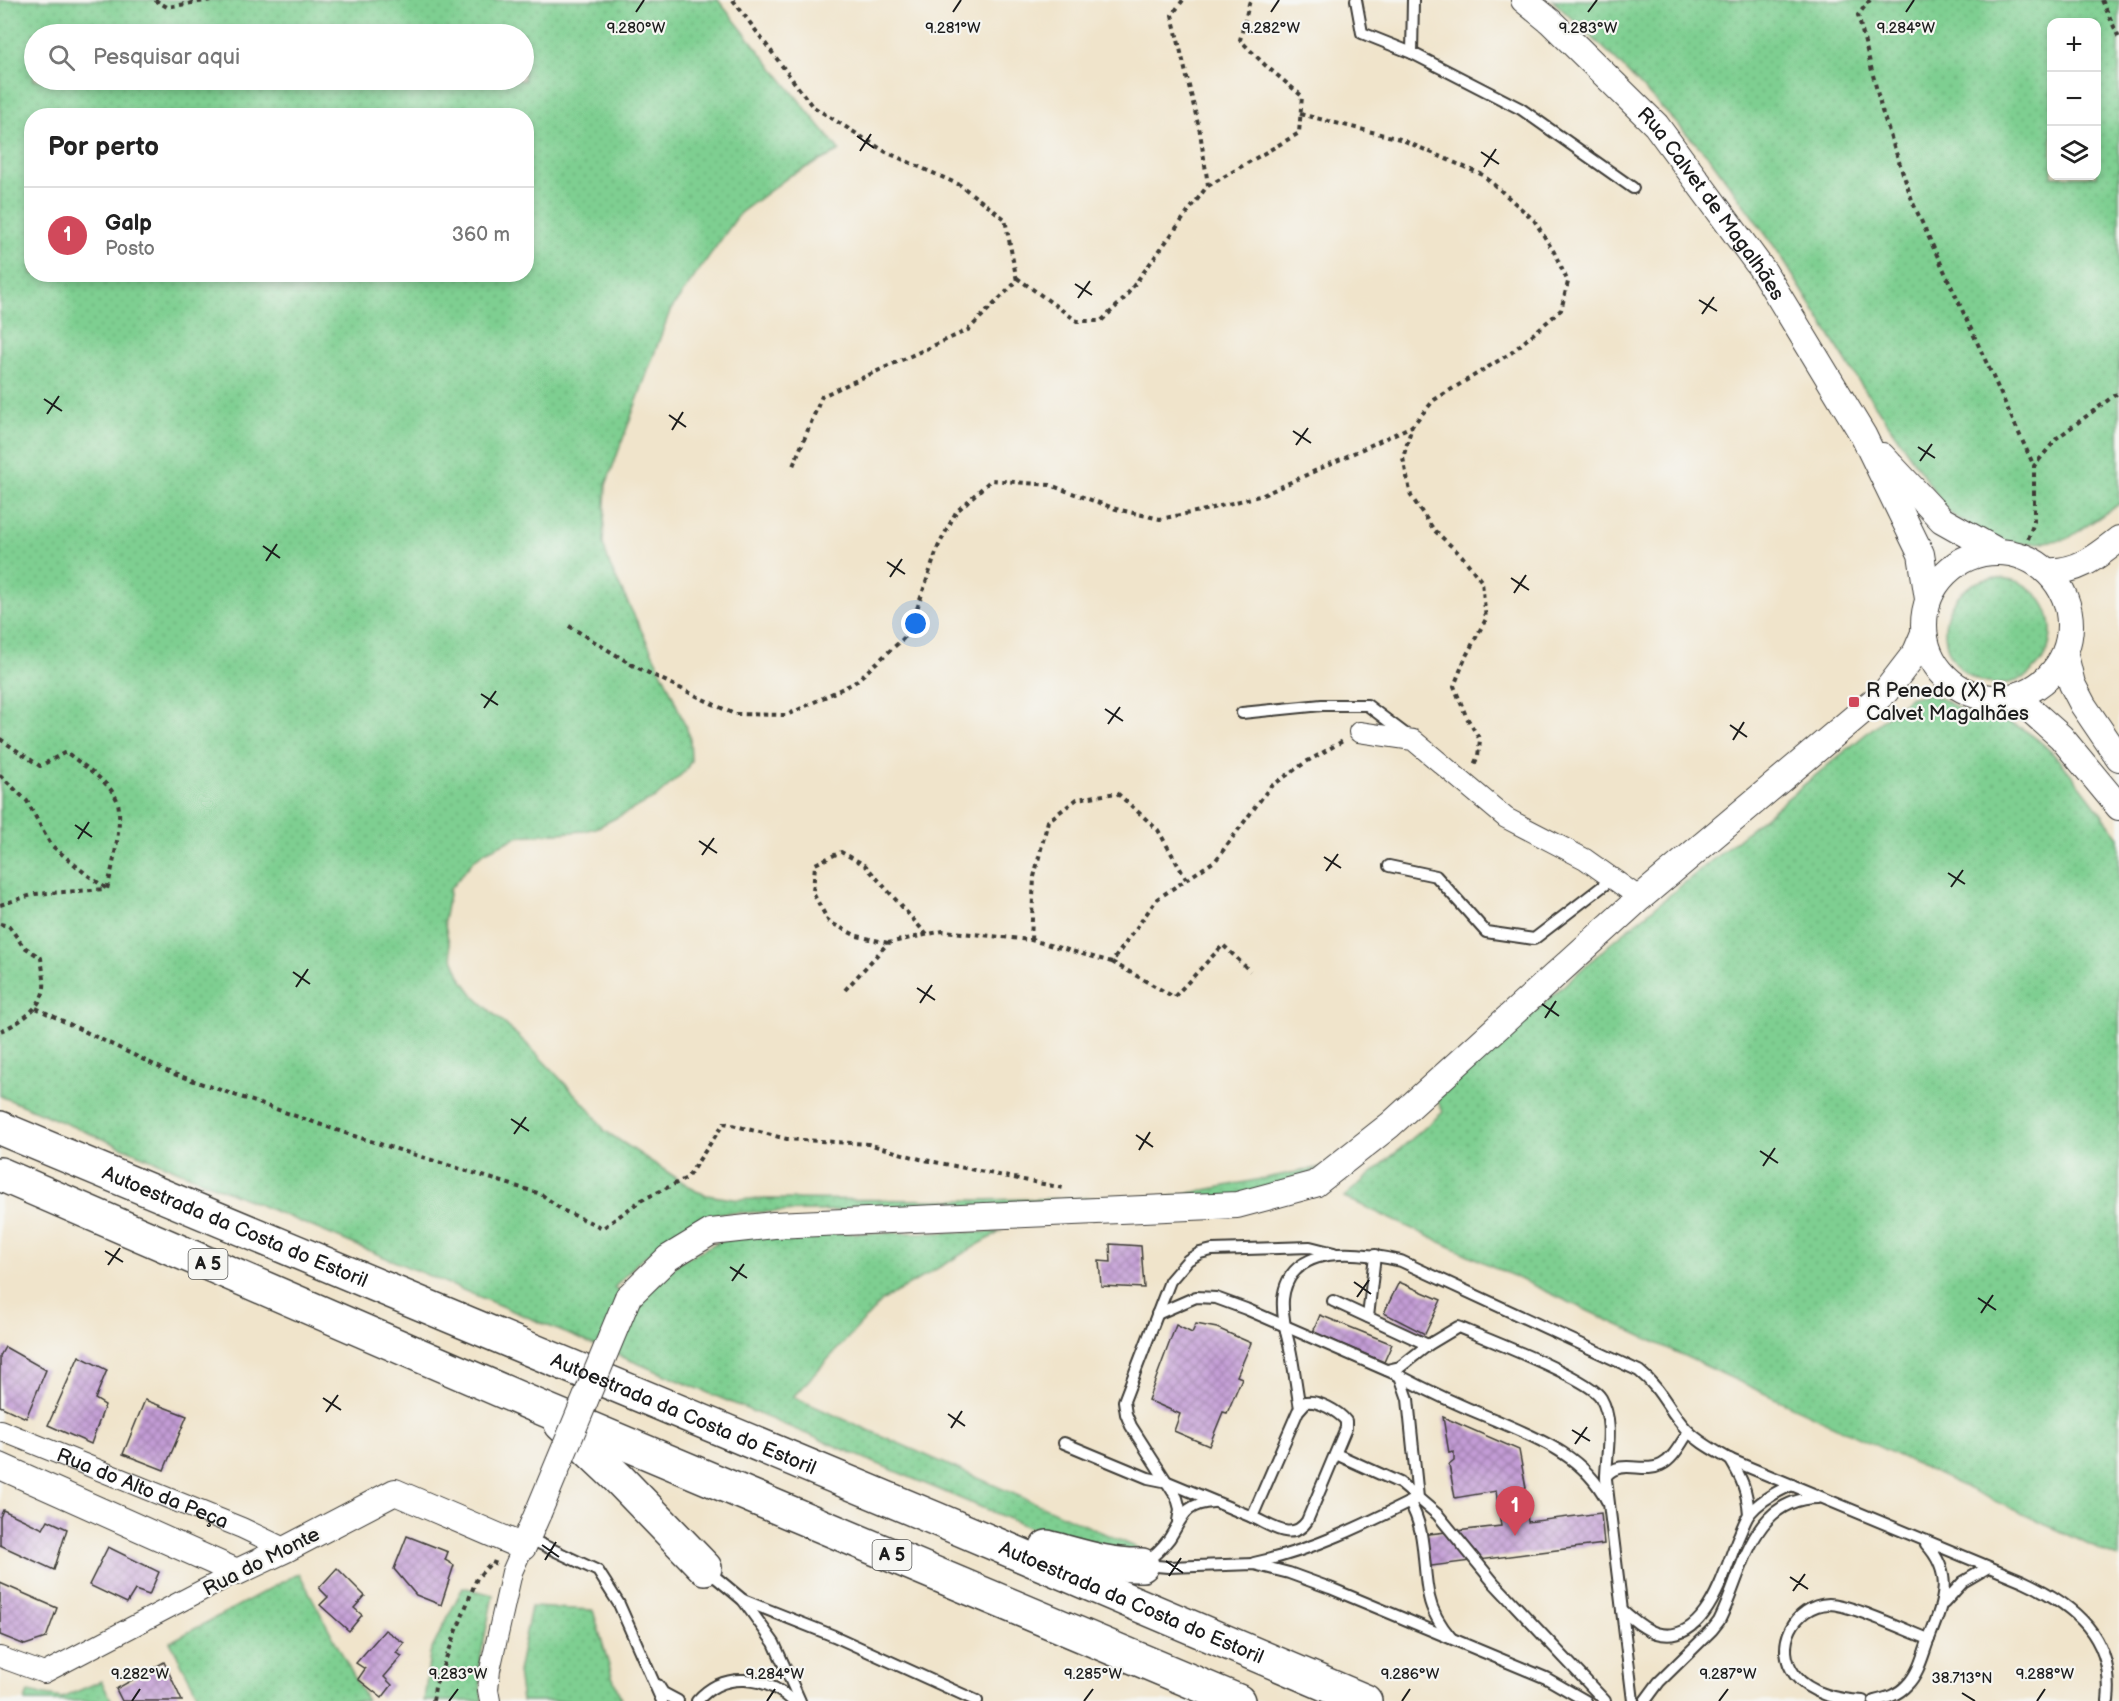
<!DOCTYPE html>
<html lang="pt">
<meta charset="utf-8">
<style>
:root{--surface:#fff;--page:#f2f2f2;--text:#222;--muted:#767676;--line:#e0e0e0;--accent:#d1495b}
body{margin:0;font-family:"Balsamiq Sans",sans-serif;background:var(--page);color:var(--text)}
.controls{position:absolute;right:18px;top:18px;display:grid;overflow:hidden;border-radius:12px;box-shadow:0 3px 9px #0003}
.controls button{width:54px;height:54px;display:grid;place-items:center;padding:0;border:0;border-bottom:2px solid var(--line);background:var(--surface);color:var(--text);font:30px sans-serif}
.you{position:absolute;left:916px;top:624px;width:21px;height:21px;margin:-15px;border:4px solid #fff;border-radius:50%;background:#1a73e8;box-shadow:0 0 0 9px #1a73e833}
.badge{display:grid;place-items:center;width:39px;height:39px;border-radius:50%;background:var(--accent);color:#fff;font-size:20px;font-weight:700}
.pin{position:absolute;translate:-50% -50px;filter:drop-shadow(0 2px 3px #0008)}
.pin::after{content:'';position:absolute;top:32px;width:21px;height:18px;background:inherit;clip-path:polygon(0 0,100% 0,50% 100%)}
.list{margin:0;padding:0;list-style:none}
h2{display:flex;justify-content:space-between;align-items:center;height:78px;margin:0;padding:0 24px;font-size:26px}
h2 small{font-size:20px;font-weight:400;color:var(--muted)}
.list li{display:grid;grid-template-columns:39px 1fr auto;gap:18px;align-items:center;box-sizing:border-box;height:96px;padding:0 24px;border-top:2px solid var(--line)}
.list b{display:block;font-size:22px;white-space:nowrap}
.list p{margin:0;font-size:20px;white-space:nowrap;color:var(--muted)}
.list em{font-size:20px;font-style:normal;color:var(--muted)}
.icon{flex:none;width:33px;height:33px;fill:none;stroke:currentColor;stroke-width:2;stroke-linecap:round;stroke-linejoin:round}
.map{position:relative;flex:none;width:2119px;height:1701px;overflow:hidden}
.search{position:absolute;background:var(--surface);box-shadow:0 3px 9px #0003;left:24px;top:24px;width:510px;height:66px;display:flex;align-items:center;gap:15px;box-sizing:border-box;padding:0 21px;border-radius:33px;color:var(--muted);font-size:22px}
.panel{position:absolute;background:var(--surface);box-shadow:0 3px 9px #0003;left:24px;top:108px;width:510px;height:174px;border-radius:24px}
.map>svg:first-child{display:block}
.grass{fill:url(#grass-dots);stroke:#4d7656;stroke-width:1.5;fill-rule:evenodd}
.building{fill:url(#building-cross-hatch)}
.lines{fill:none;stroke-linecap:round;stroke-linejoin:round}
.service-casing{stroke:#3c3a36;stroke-width:14}
.minor-casing{stroke:#3c3a36;stroke-width:22}
.tertiary-casing{stroke:#3c3a36;stroke-width:28}
.motorway-casing{stroke:#3c3a36;stroke-width:36}
.path{stroke:#3c3a36;stroke-width:4;stroke-dasharray:4.5 4.5;stroke-linecap:butt}
.service{stroke:#fff;stroke-width:10}
.minor{stroke:#fff;stroke-width:20}
.tertiary{stroke:#fff;stroke-width:26}
.motorway{stroke:#fff;stroke-width:33}
.tertiary-bridge-casing{stroke:#3c3a36;stroke-width:28;stroke-linecap:butt}
.tertiary-bridge{stroke:#fff;stroke-width:26}
.ticks{fill:none;stroke:#1c1c1c;stroke-width:2}
.poi-dot{fill:#d1495b;stroke:#f6f6f2;stroke-width:2}
.labels{text-anchor:middle;stroke-width:4.5;stroke-linejoin:round;paint-order:stroke}
.shield{fill:#f6f6f2;stroke:#5d5d5c;stroke-width:1.5}
.shield-label{font-size:18px;font-weight:bold;fill:#1c1c1c}
.street-label{font-size:20px;fill:#1c1c1c;stroke:#f6f6f2}
.poi-label{font-size:20px;fill:#1c1c1c;stroke:#f6f6f2;text-anchor:start}
.ticks-label{font-size:15px;text-anchor:middle;fill:#1c1c1c;stroke:#f6f6f2;stroke-width:4.5;stroke-linejoin:round;paint-order:stroke}
</style>
<div class="map">
<svg width="2119" height="1701" viewBox="0 0 2119 1701">
<defs>
<pattern id="grass-dots" width="8" height="8" patternUnits="userSpaceOnUse" patternTransform="scale(1.5)"><rect width="8" height="8" fill="#7ecf91"/><path d="M2 2h.1M6 6h.1" fill="none" stroke="#6cb17c" stroke-width="1.8" stroke-linecap="round"/></pattern>
<pattern id="building-cross-hatch" width="8" height="8" patternUnits="userSpaceOnUse" patternTransform="scale(1.5)"><rect width="8" height="8" fill="#c39cd5"/><path d="M0 0l8 8M0 8l8-8" fill="none" stroke="#9e7eac"/></pattern>
</defs>
<rect width="100%" height="100%" fill="#f6f6f2"/>
<filter id="ink" filterUnits="userSpaceOnUse"><feTurbulence type="fractalNoise" baseFrequency=".0167" numOctaves="2"/><feDisplacementMap in="SourceGraphic" scale="12" xChannelSelector="R" yChannelSelector="G"/><feConvolveMatrix kernelMatrix="1 2 1 2 8 2 1 2 1" color-interpolation-filters="sRGB"/></filter>
<filter id="wash" filterUnits="userSpaceOnUse"><feTurbulence type="fractalNoise" baseFrequency=".008" numOctaves="4" result="noise"/><feDisplacementMap in="SourceGraphic" scale="24" xChannelSelector="R" yChannelSelector="G"/><feGaussianBlur stdDeviation="1.35" result="paint"/><feColorMatrix in="noise" values="0 0 0 0 0 0 0 0 0 0 0 0 0 0 0 0 0 1.4 0 .05"/><feComposite in="paint" operator="in"/></filter>
<g filter="url(#wash)">
<rect width="100%" height="100%" fill="#f0e4cb"/>
<g class="grass">
<path d="M0,0H718L840,151L791,175L740,213L670,311L606,485L603,544L610,566L669,687L690,737L691,761L685,771L655,798L596,828L584,831L519,836L485,852L474,860L450,889L444,921L452,956L461,978L475,997L528,1045L591,1111L605,1131L696,1191L707,1195L733,1199L971,1200L1169,1197L1322,1167L1280,1189L1256,1196L1051,1206L721,1213L691,1225L641,1259L614,1288L640,1300L681,1261L720,1241L766,1234L1000,1232L883,1300L793,1397L1140,1549L1127,1555L1064,1542L0,1096ZM34,34H524V80H34ZM32,116H526V274H32Z"/>
<path d="M1552,0H2119V504L2067,539L2037,543L2018,544L1989,537L1950,514L1854,374L1777,250L1710,158L1610,54ZM2052,22H2096V176H2052Z"/>
<circle cx="1998" cy="631" r="53"/>
<path d="M1928,694C1945,697 1957,710 1973,716C1988,722 2003,719 2017,726C2057,746 2091,802 2119,837V1559L1344,1197L1443,1112L1437,1099L1610,944L1911,697Z"/>
<polygon points="299,1573 367,1701 201,1701 170,1642"/>
<polygon points="463,1587 493,1595 479,1666 482,1701 424,1701 430,1653"/>
<polygon points="531,1607 593,1610 612,1676 622,1701 522,1701 518,1672"/>
<polygon points="101,1681 112,1701 25,1701 28,1692 62,1698"/>
</g>
<g id="blocks">
<g class="building">
<polygon points="1110,1244 1141,1246 1144,1288 1101,1286 1099,1261 1111,1262"/>
<polygon points="1399,1282 1441,1300 1425,1334 1384,1313"/>
<polygon points="1320,1315 1392,1344 1384,1362 1313,1332"/>
<polygon points="1196,1324 1217,1328 1251,1343 1237,1376 1242,1378 1227,1413 1223,1412 1209,1446 1174,1431 1180,1414 1148,1400 1176,1325 1192,1333"/>
<polygon points="5,1347 46,1370 26,1418 0,1406 0,1356"/>
<polygon points="79,1356 107,1370 95,1399 105,1405 91,1444 48,1425"/>
<polygon points="145,1400 187,1416 164,1470 123,1454"/>
<polygon points="1443,1417 1519,1450 1526,1488 1523,1488 1528,1522 1601,1513 1604,1544 1424,1567 1420,1535 1501,1526 1496,1491 1455,1498 1449,1465 1454,1461 1454,1452 1449,1453"/>
<polygon points="3,1510 43,1529 48,1520 67,1529 54,1570 0,1545 0,1517"/>
<polygon points="407,1536 448,1552 445,1560 454,1565 441,1605 416,1595 394,1569"/>
<polygon points="108,1547 159,1572 149,1595 135,1590 127,1603 89,1585"/>
<polygon points="337,1568 365,1596 354,1608 362,1615 349,1631 320,1605 328,1597 319,1588"/>
<polygon points="0,1583 57,1608 46,1638 25,1645 0,1635"/>
<polygon points="385,1630 404,1643 396,1653 402,1656 384,1677 392,1685 382,1698 358,1679 365,1669 356,1663"/>
<polygon points="164,1662 182,1701 122,1701 116,1689"/>
</g>
</g>
</g>
<g filter="url(#ink)">
<use href="#blocks" fill-opacity="0" stroke="#3c3a36" stroke-width="1.5"/>
<g class="lines">
<g class="service-casing">
<g id="service">
<polyline points="1356,0 1362,33 1412,53"/>
<polyline points="1413,0 1412,53 1521,109 1633,188"/>
<polyline points="1242,713 1322,705 1367,705 1408,736"/>
<polyline points="1389,866 1436,876 1486,932 1534,939 1612,879"/>
<polyline points="1333,1301 1428,1345"/>
<path d="M1157,1314L1196,1297L1216,1298L1246,1309L1400,1376C1430,1392 1461,1406 1493,1419C1537,1438 1584,1455 1607,1501"/>
<polyline points="1368,1317 1375,1255"/>
<path d="M1387,1370L1400,1367L1428,1345L1458,1327C1484,1338 1590,1378 1601,1398C1615,1423 1606,1453 1606,1479L1633,1701"/>
<polyline points="1400,1376 1408,1399 1418,1498 1438,1515 1494,1583 1605,1701"/>
<path d="M1306,1402C1318,1400 1338,1411 1346,1421V1428L1307,1521C1292,1543 1271,1525 1252,1517L1298,1411Z"/>
<path d="M1300,1408C1296,1387 1294,1365 1289,1344C1285,1329 1282,1315 1283,1299C1289,1241 1362,1252 1401,1261L1639,1371C1662,1389 1668,1410 1686,1429C1698,1442 1714,1450 1729,1459L2023,1581C2075,1605 2115,1638 2108,1701"/>
<polyline points="1064,1443 1148,1478 1168,1482 1252,1517"/>
<path d="M1730,1459C1742,1479 1747,1490 1749,1514"/>
<path d="M1606,1476C1621,1458 1643,1474 1661,1465C1674,1459 1681,1442 1689,1432"/>
<path d="M1409,1502C1427,1529 1422,1567 1429,1597C1432,1612 1441,1626 1451,1638"/>
<polyline points="1178,1521 1180,1509 1177,1498 1131,1426 1126,1414 1124,1401 1170,1281 1188,1260 1200,1253 1212,1250 1310,1247 1334,1253"/>
<polyline points="528,1538 598,1571 619,1604 662,1701"/>
<path d="M1145,1562C1154,1556 1162,1548 1169,1539C1183,1518 1183,1504 1213,1502"/>
<path d="M1254,1563C1311,1551 1366,1524 1418,1498L1400,1483L1336,1454"/>
<polyline points="1145,1565 1168,1567 1254,1564 1289,1573 1330,1588 1546,1678 1586,1701"/>
<polyline points="707,1570 743,1600 774,1643 800,1701"/>
<polyline points="743,1600 834,1636 977,1701"/>
<polyline points="1944,1603 1963,1582 1987,1568"/>
<path d="M1622,1610C1632,1618 1643,1629 1656,1633C1706,1647 1724,1571 1738,1538C1742,1530 1745,1519 1750,1513C1760,1501 1778,1491 1792,1485"/>
<polyline points="658,1685 663,1693 678,1701"/>
<path d="M697,1701C724,1670 765,1676 793,1701"/>
<path d="M1645,1701L1659,1682L1712,1630L1719,1621C1743,1575 1750,1498 1818,1498"/>
<path d="M1863,1701C1840,1700 1810,1694 1795,1675C1773,1647 1794,1605 1829,1604C1850,1604 1907,1631 1929,1639"/>
<path d="M1874,1701C1887,1698 1898,1695 1907,1685C1918,1674 1922,1658 1927,1644C1941,1607 1957,1577 1926,1544"/>
</g>
</g>
<g class="minor-casing">
<g id="minor">
<polyline points="1359,732 1413,740 1506,818 1585,859 1640,898"/>
<path id="s1" d="M0,1430L242,1528L286,1549"/>
<polyline points="0,1657 44,1673 237,1572"/>
<polyline points="490,1701 488,1690 490,1670 512,1572 523,1547"/>
</g>
</g>
<g class="tertiary-casing">
<g id="tertiary">
<path id="s2" d="M1524,0L1551,22L1656,125L1764,272L1863,435L1921,554L1928,599"/>
<polyline points="1882,456 1942,520 1999,552"/>
<circle cx="1997" cy="625" r="73"/>
<path d="M2047,571C2077,573 2096,557 2119,539"/>
<polyline points="2065,655 2072,684 2083,705 2119,758"/>
<polyline points="2016,697 2061,737 2119,807"/>
<polyline points="628,1297 668,1258 711,1232 774,1225 1237,1205 1315,1184 1390,1125 1640,898 1886,691 1916,652 1924,633"/>
<polyline points="0,1466 237,1572 286,1549 395,1492 523,1547 538,1513"/>
</g>
</g>
<g class="motorway-casing">
<g id="motorway">
<path id="s3" d="M0,1128L934,1518L1365,1701"/>
<polyline points="0,1174 546,1410 1238,1701"/>
<polyline points="561,1424 618,1478 705,1568"/>
<path d="M1047,1547C1078,1555 1109,1566 1142,1565"/>
</g>
</g>
<g class="path">
<polyline points="155,0 167,7 211,0"/>
<polyline points="733,0 812,106 886,152 960,185 1005,219 1017,281 968,330 822,396 793,466"/>
<polyline points="1870,0 1858,15 1882,111 1913,203 2034,466"/>
<polyline points="2102,0 2119,38"/>
<polyline points="1300,114 1400,139 1483,175 1534,220 1554,252 1568,282 1561,310 1511,353 1434,400 1412,426 1403,458 1411,496 1434,530 1462,556 1482,582 1486,619 1466,656 1454,686 1466,716 1480,740 1478,756 1473,767"/>
<polyline points="1208,186 1299,133 1302,96 1265,65 1240,40 1250,0"/>
<polyline points="1017,278 1077,321 1101,321 1123,300 1208,185 1200,132 1172,15 1183,0"/>
<polyline points="2022,556 2034,522 2034,466 2057,438 2119,392"/>
<polyline points="569,626 634,666 734,714 787,715 854,683 903,639 918,606 938,547 956,512 991,480 1050,485 1116,509 1160,519 1205,510 1263,495 1412,426"/>
<path d="M0,739L40,766L66,752C82,765 109,781 117,800C124,817 112,871 107,889"/>
<polyline points="0,775 27,801 51,845 86,874 107,889"/>
<polyline points="0,905 35,894 106,889"/>
<path d="M0,924L9,926L23,946L41,958C42,967 45,979 44,988C41,1009 18,1024 0,1031"/>
<polyline points="1031,940 1034,877 1048,821 1077,799 1117,793 1158,830 1186,879"/>
<polyline points="888,943 857,936 829,922 813,893 815,864 841,852 865,865 927,935"/>
<polyline points="1112,962 1174,997 1223,945 1250,971"/>
<polyline points="845,990 888,943 943,931 1031,940 1112,962 1157,899 1216,860 1270,787 1306,762 1343,741"/>
<polyline points="36,1008 171,1073 348,1134 541,1194 562,1210 603,1228 640,1201 687,1178 724,1123 787,1139 868,1144 920,1159 1063,1188"/>
<polyline points="433,1701 435,1687 477,1578 492,1562 497,1564"/>
</g>
<use href="#service" class="service"/>
<use href="#minor" class="minor"/>
<use href="#tertiary" class="tertiary"/>
<use href="#motorway" class="motorway"/>
<g class="tertiary-bridge-casing">
<polyline id="tertiary-bridge" points="538,1513 628,1297"/>
</g>
<use href="#tertiary-bridge" class="tertiary-bridge"/>
</g>
</g>
<path class="ticks" d="M636,12L644,0M953,12L961,0M1271,12L1279,0M1588,12L1597,0M1906,12L1914,0M857,136L874,148M860,151L871,134M1481,152L1499,164M1484,167L1496,149M1075,284L1092,295M1078,298L1090,281M1699,300L1717,311M1702,314L1714,297M44,399L62,411M47,414L59,396M669,415L686,427M672,430L683,412M1293,431L1311,443M1296,445L1308,428M1918,447L1935,458M1920,461L1932,444M263,546L280,558M266,561L277,544M887,562L905,574M890,577L902,559M1511,578L1529,590M1514,593L1526,575M481,694L498,705M484,708L496,691M1105,709L1123,721M1108,724L1120,707M1730,725L1747,737M1733,740L1744,722M75,825L92,837M78,839L89,822M699,841L717,853M702,855L714,838M1324,857L1341,868M1326,871L1338,854M1948,873L1965,884M1951,887L1963,870M293,972L310,984M296,987L308,969M917,988L935,1000M920,1003L932,985M1542,1004L1559,1016M1545,1018L1556,1001M511,1119L529,1131M514,1134L526,1117M1136,1135L1153,1147M1139,1150L1150,1132M1760,1151L1778,1163M1763,1166L1775,1148M105,1251L123,1262M108,1265L120,1248M730,1267L747,1278M732,1281L744,1264M1354,1282L1371,1294M1357,1297L1369,1280M1978,1298L1996,1310M1981,1313L1993,1295M323,1398L341,1410M326,1412L338,1395M948,1414L965,1426M951,1428L962,1411M1572,1430L1590,1441M1575,1444L1587,1427M542,1545L559,1557M545,1560L556,1542M1166,1561L1183,1573M1169,1576L1181,1558M1790,1577L1808,1589M1793,1591L1805,1574M1962,1693L1975,1701M132,1701L140,1689M449,1701L458,1689M767,1701L775,1689M1084,1701L1093,1689M1402,1701L1410,1689M1719,1701L1728,1689M2037,1701L2045,1689"/>
<rect class="poi-dot" x="1848" y="696" width="12" height="12" rx="3"/>
<g class="labels">
<g class="shield">
<rect x="188.5" y="1249" width="39" height="30" rx="4.5"/>
<rect x="872.5" y="1540" width="39" height="30" rx="4.5"/>
</g>
<g class="shield-label">
<text x="208" y="1270">A 5</text>
<text x="892" y="1561">A 5</text>
</g>
<g class="street-label">
<text dy="7" stroke="none"><textPath href="#s2" startOffset="278">Rua Calvet de Magalhães</textPath></text>
<text dy="7" stroke="none"><textPath href="#s3" startOffset="255">Autoestrada da Costa do Estoril</textPath></text>
<text dy="7" stroke="none"><textPath href="#s3" startOffset="741">Autoestrada da Costa do Estoril</textPath></text>
<text dy="7" stroke="none"><textPath href="#s1" startOffset="154">Rua do Alto da Peça</textPath></text>
<text transform="translate(261 1561) rotate(-27)" y="7">Rua do Monte</text>
<text dy="7" stroke="none"><textPath href="#s3" startOffset="1227">Autoestrada da Costa do Estoril</textPath></text>
</g>
<g class="poi-label">
<text x="1866" y="697">R Penedo (X) R<tspan x="1866" dy="23">Calvet Magalhães</tspan></text>
</g>
</g>
<g class="ticks-label">
<text x="636" y="33">9.280°W</text>
<text x="953" y="33">9.281°W</text>
<text x="1271" y="33">9.282°W</text>
<text x="1588" y="33">9.283°W</text>
<text x="1906" y="33">9.284°W</text>
<text x="140" y="1679">9.282°W</text>
<text x="458" y="1679">9.283°W</text>
<text x="775" y="1679">9.284°W</text>
<text x="1093" y="1679">9.285°W</text>
<text x="1410" y="1679">9.286°W</text>
<text x="1728" y="1679">9.287°W</text>
<text x="2045" y="1679">9.288°W</text>
<text x="1962" y="1683">38.713°N</text>
</g>
</svg>
<div class="controls">
<button>+</button>
<button>−</button>
<button><svg class="icon" aria-label="layers" viewBox="0 0 24 24"><path d="M12 4l9 5-9 5-9-5zM3 14l9 5 9-5"/></svg></button>
</div>
<div class="you"></div>
<div class="pin badge" style="left:1515px;top:1536px">1</div>
<div class="search"><svg class="icon" aria-label="search" viewBox="0 0 24 24"><circle cx="10" cy="10" r="6"/><path d="M15 15l6 6"/></svg>Pesquisar aqui</div>
<section class="panel">
<h2>Por perto<small></small></h2>
<ul class="list">
<li><span class="badge">1</span><div><b>Galp</b><p>Posto</p></div><em>360 m</em></li>
</ul>
</section>
</div>
